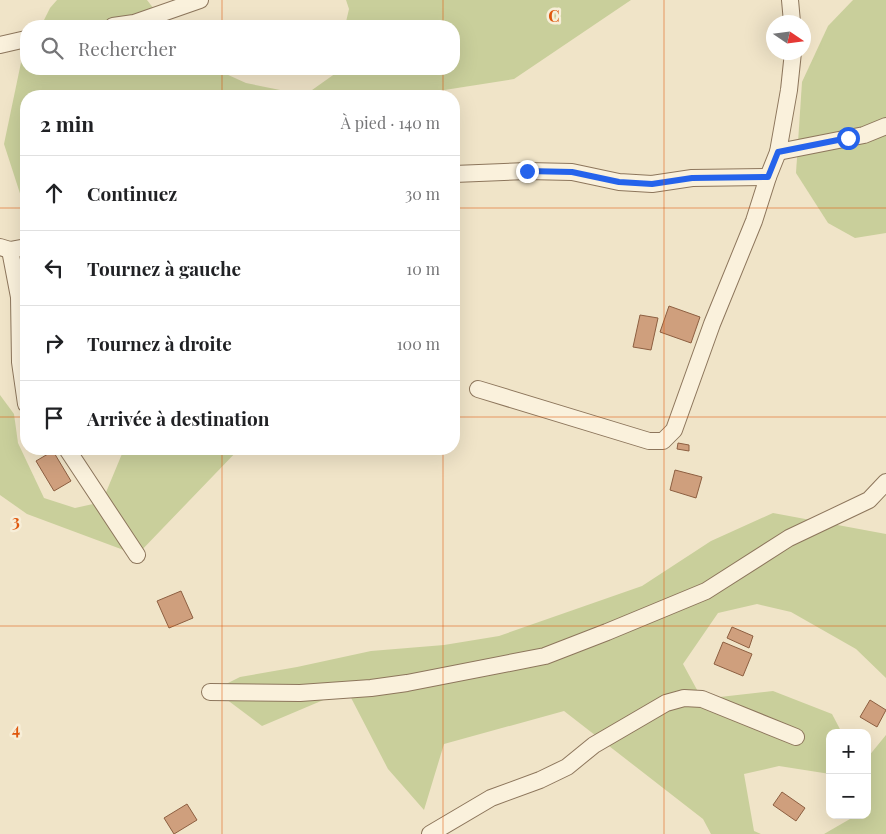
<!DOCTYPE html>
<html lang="fr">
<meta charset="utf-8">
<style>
:root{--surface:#fff;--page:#f6f6f6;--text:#202124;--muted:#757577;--line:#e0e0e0}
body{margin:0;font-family:"Playfair Display",serif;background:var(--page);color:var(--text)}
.controls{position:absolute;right:15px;bottom:15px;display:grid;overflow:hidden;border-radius:10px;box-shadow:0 5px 20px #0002}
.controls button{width:45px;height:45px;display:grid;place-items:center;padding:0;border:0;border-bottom:1px solid var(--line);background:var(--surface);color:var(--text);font:25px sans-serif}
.compass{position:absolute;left:766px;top:15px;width:45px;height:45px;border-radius:50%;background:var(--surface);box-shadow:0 5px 20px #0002;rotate:103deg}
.stop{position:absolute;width:15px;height:15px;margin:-11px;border:4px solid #2563eb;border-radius:50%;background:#fff}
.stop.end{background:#2563eb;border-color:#fff;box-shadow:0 1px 5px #0008}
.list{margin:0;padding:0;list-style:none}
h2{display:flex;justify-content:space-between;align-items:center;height:65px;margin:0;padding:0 20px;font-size:21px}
h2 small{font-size:16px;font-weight:400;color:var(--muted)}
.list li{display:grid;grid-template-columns:32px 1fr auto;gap:15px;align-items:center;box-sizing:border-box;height:75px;padding:0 20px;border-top:1px solid var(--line)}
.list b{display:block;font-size:19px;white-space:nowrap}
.list em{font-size:16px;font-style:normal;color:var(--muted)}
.icon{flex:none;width:28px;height:28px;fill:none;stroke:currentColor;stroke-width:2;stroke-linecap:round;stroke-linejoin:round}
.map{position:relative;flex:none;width:886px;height:834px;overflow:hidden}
.search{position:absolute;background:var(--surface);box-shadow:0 5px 20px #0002;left:20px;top:20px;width:440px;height:55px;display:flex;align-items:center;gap:12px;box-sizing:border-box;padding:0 18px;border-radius:20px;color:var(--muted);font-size:19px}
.panel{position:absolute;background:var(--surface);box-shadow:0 5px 20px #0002;left:20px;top:90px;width:440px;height:365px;border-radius:20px}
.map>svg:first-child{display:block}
.green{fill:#c9cf9b}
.building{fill:#cf9f7d;stroke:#8d5f41}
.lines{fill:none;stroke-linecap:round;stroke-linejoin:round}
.minor-casing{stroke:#8d765c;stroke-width:18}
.minor{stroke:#faf1dc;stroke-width:16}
.route{stroke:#2563eb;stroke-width:6}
.grid{fill:none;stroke:#df570d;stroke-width:1;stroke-opacity:0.55}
.grid-label{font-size:16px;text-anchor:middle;font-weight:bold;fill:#df570d;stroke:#f7eed8;stroke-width:5;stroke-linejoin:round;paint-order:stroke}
</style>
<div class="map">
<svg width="886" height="834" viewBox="0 0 886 834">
<rect width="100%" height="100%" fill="#f0e4c8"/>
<g class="green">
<polygon points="57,0 147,0 167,26 41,26 50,8"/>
<polygon points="346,0 631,0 514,79 406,96 145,96 125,90 120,96 26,96 26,212 4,144 23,53 26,49 26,69 215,69 246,83 305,95 336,73 337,69 454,69 454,26 345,26 349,9"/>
<polygon points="853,0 886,0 886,233 855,238 828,223 796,173 802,82 828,26"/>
<polygon points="0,395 14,414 18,443 44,498 75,508 102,502 124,449 239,449 137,555 27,514 0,495"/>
<polygon points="773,513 886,534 886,678 856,649 791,612 757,604 718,613 683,664 702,699 773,691 832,714 842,733 830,733 830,774 779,766 744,774 754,831 761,834 711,834 703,819 564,711 444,744 424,810 388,769 347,690 262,726 218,693 210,692 240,677 297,667 371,651 444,645 499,636 642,586 711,541"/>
<polygon points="886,735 886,834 824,834 850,819 851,815 867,815 867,761 868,757"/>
</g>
<g class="building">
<polygon points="669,306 700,317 691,343 660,332"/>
<polygon points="640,315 658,318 651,350 633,347"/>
<polygon points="678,443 689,445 689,451 677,449"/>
<polygon points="53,451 71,481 54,491 36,461"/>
<polygon points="675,470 702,477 696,498 670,490"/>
<polygon points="181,591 193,618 169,628 157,601"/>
<polygon points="732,627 753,636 749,648 727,638"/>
<polygon points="723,642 752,654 743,676 714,664"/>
<polygon points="870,700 886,710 877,727 860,717"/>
<polygon points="782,792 805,808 796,821 773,805"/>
<polygon points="187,804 197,820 174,834 164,818"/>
</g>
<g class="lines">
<g class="minor-casing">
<g id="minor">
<polyline points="790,0 792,22"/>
<polyline points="113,26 134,23 200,0"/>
<polyline points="0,45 26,39"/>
<polyline points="778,152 864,135 886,126"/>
<polyline points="454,174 527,171 572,172 619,182 652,184 692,178 768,177"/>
<polyline points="0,247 10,250 26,247"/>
<polyline points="10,250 19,297 20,362 26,404"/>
<polyline points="478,389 649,441 663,441 674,430 712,324 754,221 768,177 778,152 789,90 793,52"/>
<polyline points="67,449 137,555"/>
<polyline points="210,692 300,693 371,688 407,683 545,656 607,632 706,591 789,538 869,500 886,482"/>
<polyline points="430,834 491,798 540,780 567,767 594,745 666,703 684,698 702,699 796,737"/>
</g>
</g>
<use href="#minor" class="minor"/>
</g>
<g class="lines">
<polyline class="route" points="527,171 572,172 619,182 652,184 692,178 768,177 778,152 848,138"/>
</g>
<path class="grid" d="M222,0V26M443,0V26M664,0V834M222,69V96M443,69V96M0,208H26M454,208H886M0,417H26M454,417H886M222,449V834M443,449V834M0,626H886"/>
<g class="grid-label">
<text x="554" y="22">C</text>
<text x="16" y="527">3</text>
<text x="16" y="735">4</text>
</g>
</svg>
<div class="controls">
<button>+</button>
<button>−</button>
</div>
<svg class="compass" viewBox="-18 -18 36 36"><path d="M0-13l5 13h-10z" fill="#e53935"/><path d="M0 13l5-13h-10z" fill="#757577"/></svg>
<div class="stop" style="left:848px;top:138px"></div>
<div class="stop end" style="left:527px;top:171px"></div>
<div class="search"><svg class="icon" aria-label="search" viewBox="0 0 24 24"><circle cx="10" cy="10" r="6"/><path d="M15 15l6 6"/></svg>Rechercher</div>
<section class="panel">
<h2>2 min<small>À pied · 140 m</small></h2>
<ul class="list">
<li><svg class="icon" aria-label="ahead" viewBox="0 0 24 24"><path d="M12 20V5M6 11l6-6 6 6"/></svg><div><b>Continuez</b></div><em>30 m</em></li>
<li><svg class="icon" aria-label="left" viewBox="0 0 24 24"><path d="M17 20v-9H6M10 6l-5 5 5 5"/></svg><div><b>Tournez à gauche</b></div><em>10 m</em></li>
<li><svg class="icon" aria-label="right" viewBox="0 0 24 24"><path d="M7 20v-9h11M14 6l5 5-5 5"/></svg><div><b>Tournez à droite</b></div><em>100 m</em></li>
<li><svg class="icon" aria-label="arrive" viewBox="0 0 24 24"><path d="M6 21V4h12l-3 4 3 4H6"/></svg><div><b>Arrivée à destination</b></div></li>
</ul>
</section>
</div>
